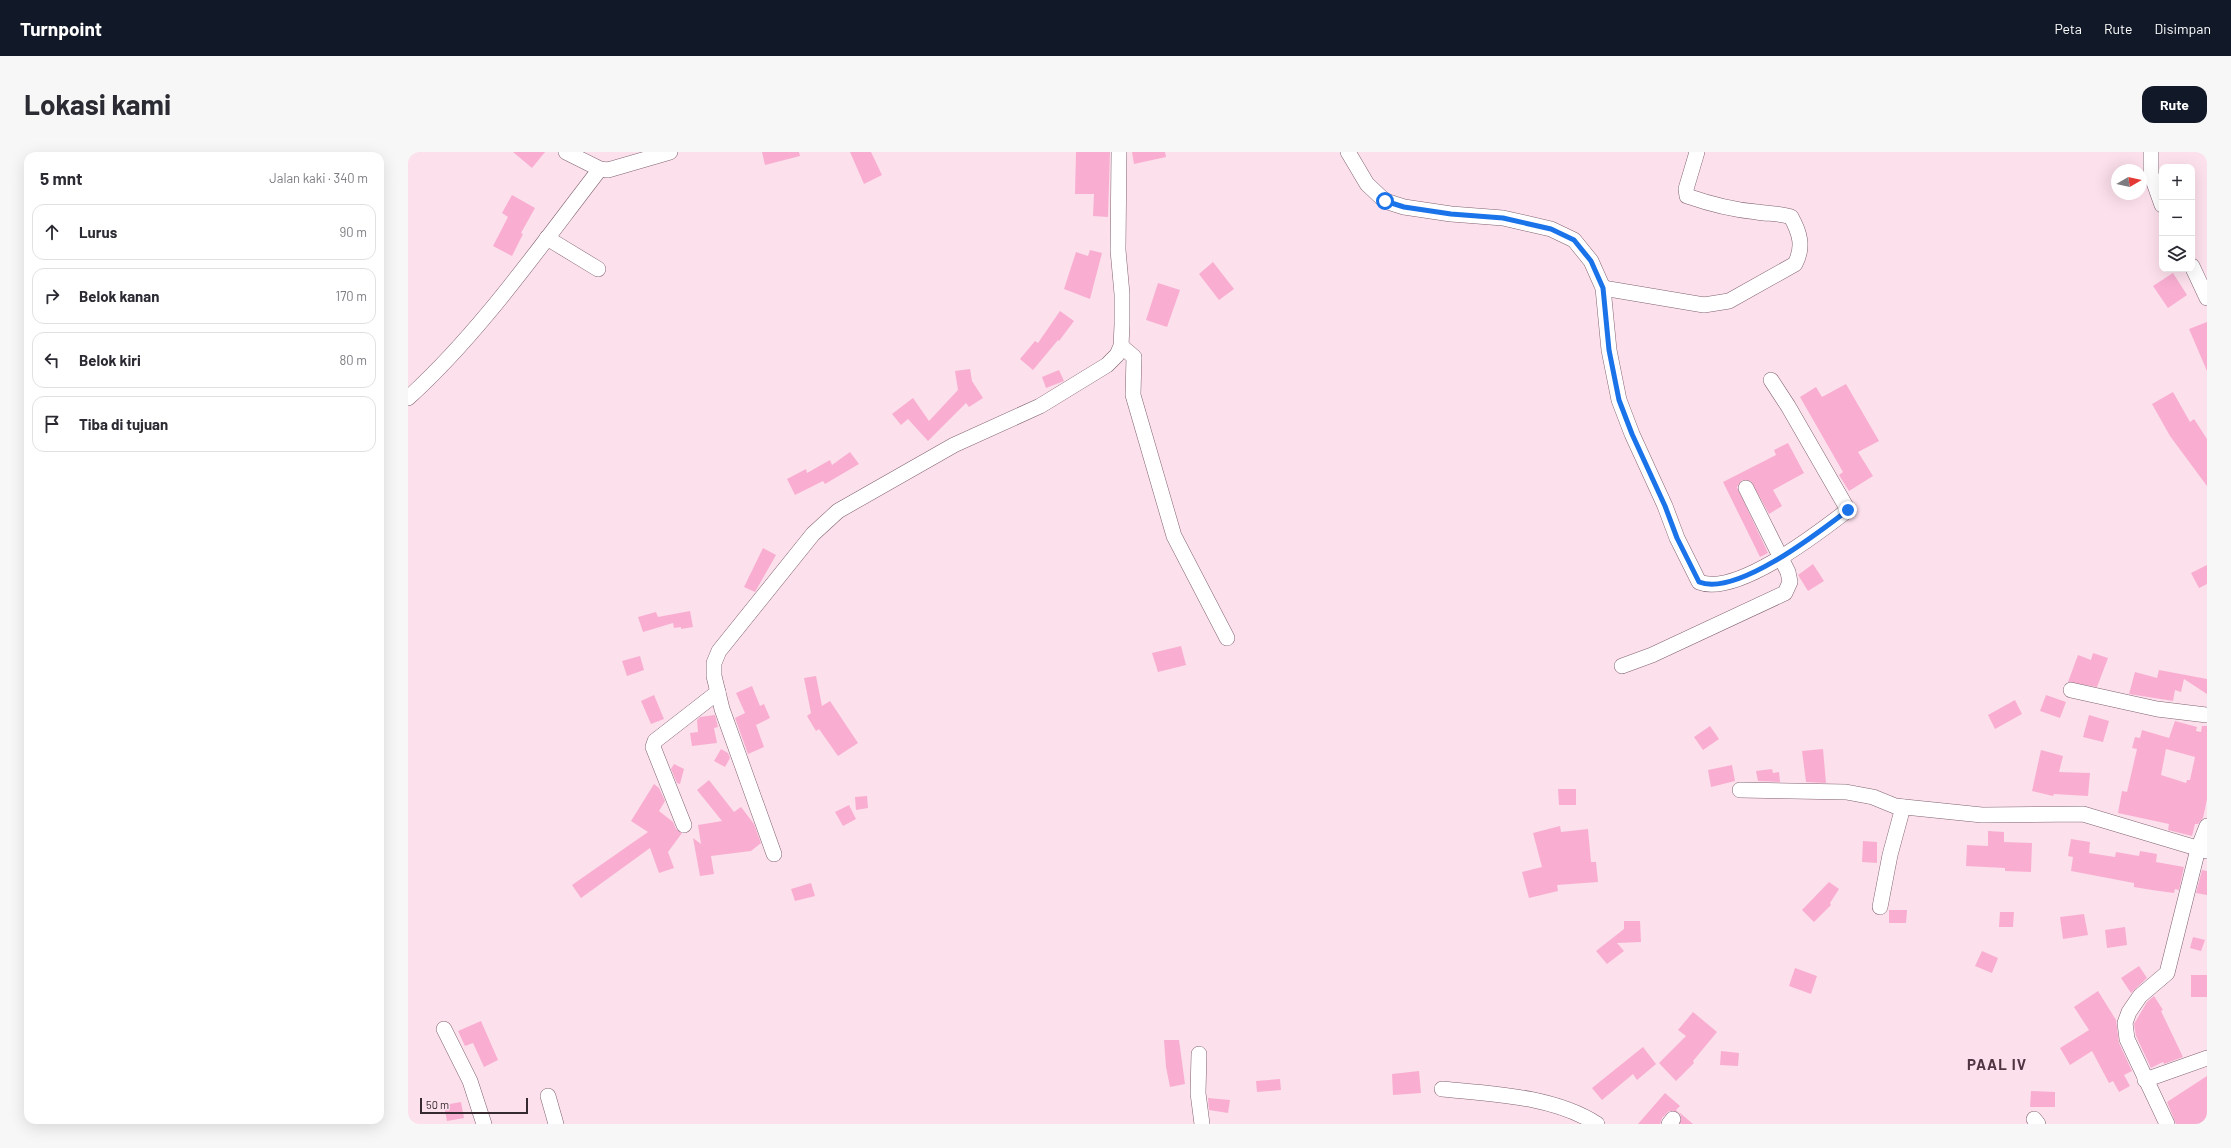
<!DOCTYPE html>
<html lang="id">
<meta charset="utf-8">
<style>
:root{--surface:#fff;--page:#f7f7f7;--text:#2b2b33;--muted:#7c7c81;--line:#e1e1e2;--accent:#111827}
body{margin:0;font-family:Barlow,sans-serif;background:var(--page);color:var(--text)}
.controls{position:absolute;right:12px;top:12px;display:grid;overflow:hidden;border-radius:8px;box-shadow:0 4px 16px #0002}
.controls button{width:36px;height:36px;display:grid;place-items:center;padding:0;border:0;border-bottom:1px solid var(--line);background:var(--surface);color:var(--text);font:20px sans-serif}
.compass{position:absolute;left:1703px;top:12px;width:36px;height:36px;border-radius:50%;background:var(--surface);box-shadow:0 4px 16px #0002;rotate:81deg}
.scale{position:absolute;left:12px;bottom:10px;width:108px;box-sizing:border-box;padding-left:4px;border:2px solid #36292f;border-top:0;font-size:11px;line-height:14px;white-space:nowrap;color:#36292f;-webkit-text-stroke:3px #fce0ec;paint-order:stroke}
.stop{position:absolute;width:12px;height:12px;margin:-9px;border:3px solid #1a73e8;border-radius:50%;background:#fff}
.stop.end{background:#1a73e8;border-color:#fff;box-shadow:0 1px 4px #0008}
.list{margin:0;padding:0;list-style:none}
h2{display:flex;justify-content:space-between;align-items:center;height:52px;margin:0;padding:0 16px;font-size:17px}
h2 small{font-size:13px;font-weight:400;color:var(--muted)}
.list li{display:grid;grid-template-columns:26px 1fr auto;gap:12px;align-items:center;box-sizing:border-box;height:56px;margin:0 8px 8px;padding:0 8px;border:1px solid var(--line);border-radius:12px}
.list b{display:block;font-size:15px;white-space:nowrap}
.list em{font-size:13px;font-style:normal;color:var(--muted)}
.icon{flex:none;width:22px;height:22px;fill:none;stroke:currentColor;stroke-width:2;stroke-linecap:round;stroke-linejoin:round}
.map{position:relative;flex:none;width:1799px;height:972px;overflow:hidden;border-radius:12px}
header{display:flex;align-items:center;gap:24px;box-sizing:border-box;height:56px;padding:0 20px;background:var(--accent);color:#fff}
header strong{font-size:19px}
nav{display:flex;gap:22px;margin-inline-start:auto;font-size:14px}
.intro{display:flex;align-items:center;justify-content:space-between;box-sizing:border-box;height:96px;padding:0 24px}
h1{margin:0;font-size:28px}
.button{padding:10px 18px;border-radius:12px;background:var(--accent);color:#fff;font-size:14px;font-weight:700}
main{display:flex;gap:24px;padding:0 24px}
aside{flex:1;background:var(--surface);border-radius:12px;box-shadow:0 4px 16px #0002}
.map>svg:first-child{display:block}
.building{fill:#f9aed1;fill-rule:evenodd}
.lines{fill:none;stroke-linecap:round;stroke-linejoin:round}
.minor-casing{stroke:#816270;stroke-width:16}
.minor{stroke:#fff;stroke-width:15}
.route{stroke:#1a73e8;stroke-width:5}
.labels{text-anchor:middle;stroke-width:3;stroke-linejoin:round;paint-order:stroke}
.district-label{font-size:15px;font-weight:bold;letter-spacing:1px;fill:#513542;stroke:#fce0ec}
</style>
<header>
<strong>Turnpoint</strong>
<nav><a>Peta</a><a>Rute</a><a>Disimpan</a></nav>
</header>
<div class="intro"><h1>Lokasi kami</h1><a class="button">Rute</a></div>
<main>
<aside>
<h2>5 mnt<small>Jalan kaki · 340 m</small></h2>
<ul class="list">
<li><svg class="icon" aria-label="ahead" viewBox="0 0 24 24"><path d="M12 20V5M6 11l6-6 6 6"/></svg><div><b>Lurus</b></div><em>90 m</em></li>
<li><svg class="icon" aria-label="right" viewBox="0 0 24 24"><path d="M7 20v-9h11M14 6l5 5-5 5"/></svg><div><b>Belok kanan</b></div><em>170 m</em></li>
<li><svg class="icon" aria-label="left" viewBox="0 0 24 24"><path d="M17 20v-9H6M10 6l-5 5 5 5"/></svg><div><b>Belok kiri</b></div><em>80 m</em></li>
<li><svg class="icon" aria-label="arrive" viewBox="0 0 24 24"><path d="M6 21V4h12l-3 4 3 4H6"/></svg><div><b>Tiba di tujuan</b></div></li>
</ul>
</aside>
<div class="map">
<svg width="1799" height="972" viewBox="0 0 1799 972">
<rect width="100%" height="100%" fill="#fce0ec"/>
<g class="building">
<polygon points="105,0 137,0 124,16"/>
<polygon points="354,0 391,0 392,4 357,13"/>
<polygon points="442,0 463,0 474,23 456,32"/>
<polygon points="668,0 702,0 700,65 685,64 686,42 667,42"/>
<polygon points="724,0 757,0 758,5 726,12"/>
<polygon points="104,43 127,56 113,81 115,82 104,104 85,94 100,65 94,61"/>
<polygon points="682,98 694,101 682,147 656,137 668,100 680,104"/>
<polygon points="805,110 826,137 811,148 791,122"/>
<polygon points="1765,121 1779,143 1760,156 1745,134"/>
<polygon points="750,131 772,138 759,175 738,168"/>
<polygon points="652,159 666,169 651,189 650,188 625,218 612,207 627,189 630,191"/>
<polygon points="1799,170 1799,219 1781,177"/>
<polygon points="562,217 564,229 575,246 561,255 558,251 520,289 500,267 493,273 484,262 505,246 521,269 550,238 547,219"/>
<polygon points="651,218 656,229 638,236 634,225"/>
<polygon points="1438,232 1471,289 1450,300 1465,324 1441,339 1431,323 1435,320 1392,245 1408,235 1414,245"/>
<polygon points="1765,240 1782,270 1786,267 1799,287 1799,334 1762,284 1744,252"/>
<polygon points="1380,291 1396,321 1365,338 1374,354 1361,362 1343,329 1334,328 1329,335 1360,401 1352,405 1315,330 1368,303 1366,298"/>
<polygon points="442,300 451,312 417,332 415,329 387,343 379,327 398,317 399,321 422,308 424,313"/>
<polygon points="355,396 368,403 347,440 336,435"/>
<polygon points="1405,412 1416,429 1400,439 1390,423"/>
<polygon points="1799,413 1799,432 1791,436 1783,421"/>
<polygon points="282,459 285,475 273,477 273,475 266,476 265,471 235,480 230,465 248,460 250,465"/>
<polygon points="773,494 778,513 750,520 744,501"/>
<polygon points="1685,501 1700,506 1689,535 1660,530 1670,503 1683,508"/>
<polygon points="232,504 236,518 219,524 214,509"/>
<polygon points="1751,518 1799,527 1799,542 1776,527 1773,540 1767,538 1765,549 1721,542 1727,520 1749,526"/>
<polygon points="408,524 414,554 422,549 450,591 430,604 411,577 408,579 399,564 403,561 396,526"/>
<polygon points="344,534 352,554 356,552 362,566 348,573 356,595 340,602 327,566 337,561 328,541"/>
<polygon points="246,543 256,567 243,572 233,549"/>
<polygon points="1638,543 1658,550 1652,566 1632,559"/>
<polygon points="1607,548 1614,562 1587,577 1580,563"/>
<polygon points="307,563 310,575 306,576 309,591 284,594 282,581 290,580 289,568 292,565"/>
<polygon points="1681,563 1701,569 1695,590 1675,585"/>
<path d="M1767,569L1789,575L1788,579L1793,580L1794,574H1799V647L1795,666L1790,672H1787L1784,684L1760,678L1761,672L1710,661L1714,639L1719,640L1729,597L1724,596L1727,585L1732,586L1734,578L1761,586ZM1758,597L1787,605L1782,628H1779L1778,631L1753,623Z"/>
<polygon points="1302,574 1311,587 1295,598 1286,585"/>
<polygon points="313,597 320,601 322,606 317,615 306,609"/>
<polygon points="1415,597 1418,631 1398,630 1394,599"/>
<polygon points="1633,598 1655,604 1651,620 1682,621 1680,644 1646,642 1645,644 1624,639"/>
<polygon points="266,612 276,617 272,632 269,631 263,617"/>
<polygon points="1324,613 1327,629 1303,635 1300,618"/>
<polygon points="1364,617 1365,621 1371,620 1372,630 1350,629 1348,619"/>
<polygon points="301,628 326,660 333,655 346,672 353,691 343,699 303,704 306,722 292,724 285,686 293,692 290,673 314,669 289,638"/>
<polygon points="246,632 251,636 257,649 251,659 265,670 268,677 274,681 260,700 266,716 251,721 242,696 173,746 164,733 240,680 223,669"/>
<polygon points="1150,637 1168,637 1168,653 1151,653"/>
<polygon points="459,644 460,656 448,658 447,645"/>
<polygon points="441,653 448,667 435,674 427,660"/>
<polygon points="1152,674 1153,680 1180,677 1183,710 1188,710 1190,730 1149,733 1150,739 1121,746 1114,720 1134,715 1125,681"/>
<polygon points="1580,679 1596,680 1596,690 1624,691 1623,720 1597,719 1597,716 1558,714 1559,693 1580,694"/>
<polygon points="1663,687 1682,690 1681,701 1707,705 1708,700 1731,704 1732,699 1749,702 1748,710 1776,715 1771,738 1767,737 1766,741 1744,738 1726,735 1726,731 1663,719 1665,705 1660,704"/>
<polygon points="1455,689 1469,690 1469,711 1454,710"/>
<polygon points="1794,718 1799,719 1799,743 1788,741"/>
<polygon points="1421,730 1431,737 1422,751 1423,753 1406,770 1394,758"/>
<polygon points="403,731 407,744 387,749 383,737"/>
<polygon points="1481,758 1499,758 1498,771 1481,771"/>
<polygon points="1592,760 1606,760 1605,775 1591,775"/>
<polygon points="1676,762 1680,783 1655,787 1652,765"/>
<polygon points="1216,769 1232,769 1233,790 1209,791 1216,799 1199,812 1188,799 1216,777"/>
<polygon points="1717,775 1719,793 1699,796 1697,778"/>
<polygon points="1785,785 1797,788 1793,799 1782,796"/>
<polygon points="1574,799 1590,806 1584,821 1567,814"/>
<polygon points="1731,814 1739,826 1723,841 1713,826"/>
<polygon points="1387,816 1409,824 1403,842 1381,834"/>
<rect x="1783" y="823" width="16" height="22"/>
<polygon points="1690,839 1708,868 1711,891 1724,919 1716,923 1722,934 1711,940 1705,929 1701,931 1684,899 1662,913 1652,896 1681,878 1666,855"/>
<polygon points="1746,844 1755,858 1753,859 1775,905 1756,912 1755,910 1743,916 1728,884 1726,872 1739,850"/>
<polygon points="1285,860 1309,880 1285,909 1286,911 1268,929 1251,911 1278,884 1270,878"/>
<polygon points="73,869 90,908 76,915 65,891 57,894 50,879"/>
<polygon points="756,888 771,888 777,932 762,935 758,915"/>
<polygon points="1235,895 1248,912 1229,928 1225,922 1194,948 1184,936"/>
<polygon points="1313,899 1331,901 1330,914 1312,913"/>
<polygon points="1011,919 1013,941 985,943 984,922"/>
<polygon points="1799,924 1799,972 1768,972 1759,950"/>
<polygon points="872,927 873,938 849,940 848,929"/>
<polygon points="1623,939 1647,940 1647,955 1622,955"/>
<polygon points="1257,941 1272,954 1268,958 1270,960 1261,959 1254,966 1252,972 1230,972"/>
<polygon points="800,946 822,948 820,961 801,958"/>
<polygon points="53,950 56,966 39,969 36,953"/>
<polygon points="1271,960 1285,972 1272,972 1273,964"/>
</g>
<g class="lines">
<g class="minor-casing">
<g id="minor">
<polyline points="158,0 192,17 200,18 262,0"/>
<path d="M940,0L959,32L977,49L996,55L1043,62L1095,66L1143,77L1166,88L1183,109L1195,136L1201,198L1211,248L1224,282L1257,354L1269,386L1291,430C1328,445 1410,381 1440,358L1380,254L1363,228"/>
<polyline points="1743,0 1743,22 1754,53"/>
<polyline points="139,86 190,117"/>
<polyline points="1784,114 1799,146"/>
<path d="M1195,136L1296,153L1321,149L1387,112C1396,95 1392,81 1383,65C1372,61 1361,62 1349,60C1325,58 1302,52 1279,44L1278,37L1289,0"/>
<polyline points="713,194 726,205 725,243 766,384 819,486"/>
<path d="M0,246C72,181 133,93 192,17"/>
<polyline points="1214,514 1244,503 1377,441 1382,430 1380,420 1338,336"/>
<polyline points="1663,538 1749,557 1799,563"/>
<polyline points="1332,638 1438,640 1465,645 1487,654 1574,663 1675,662 1799,699"/>
<polyline points="276,673 245,595 247,589 310,540"/>
<polyline points="366,702 314,557 306,524 306,511 311,499 405,382 430,359 546,293 632,254 699,213 709,203 713,194 714,173 714,142 710,98 711,0"/>
<polyline points="1472,755 1482,703 1495,655"/>
<polyline points="36,877 62,929 76,972"/>
<polyline points="791,902 790,941 794,972"/>
<polyline points="1737,928 1799,906"/>
<path d="M1034,937C1085,942 1145,944 1189,972"/>
<polyline points="140,944 148,972"/>
<polyline points="1626,967 1630,972"/>
<polyline points="1261,972 1265,967"/>
<polyline points="1759,972 1719,887 1717,871 1721,860 1732,844 1759,821 1790,697 1799,674"/>
</g>
</g>
<use href="#minor" class="minor"/>
</g>
<g class="lines">
<path class="route" d="M977,49L996,55L1043,62L1095,66L1143,77L1166,88L1183,109L1195,136L1201,198L1211,248L1224,282L1257,354L1269,386L1291,430C1328,445 1410,381 1440,358"/>
</g>
<g class="labels">
<g class="district-label">
<text x="1589" y="918">PAAL IV</text>
</g>
</g>
</svg>
<div class="controls">
<button>+</button>
<button>−</button>
<button><svg class="icon" aria-label="layers" viewBox="0 0 24 24"><path d="M12 4l9 5-9 5-9-5zM3 14l9 5 9-5"/></svg></button>
</div>
<svg class="compass" viewBox="-18 -18 36 36"><path d="M0-13l5 13h-10z" fill="#e53935"/><path d="M0 13l5-13h-10z" fill="#7c7c81"/></svg>
<div class="scale">50 m</div>
<div class="stop" style="left:977px;top:49px"></div>
<div class="stop end" style="left:1440px;top:358px"></div>
</div>
</main>
